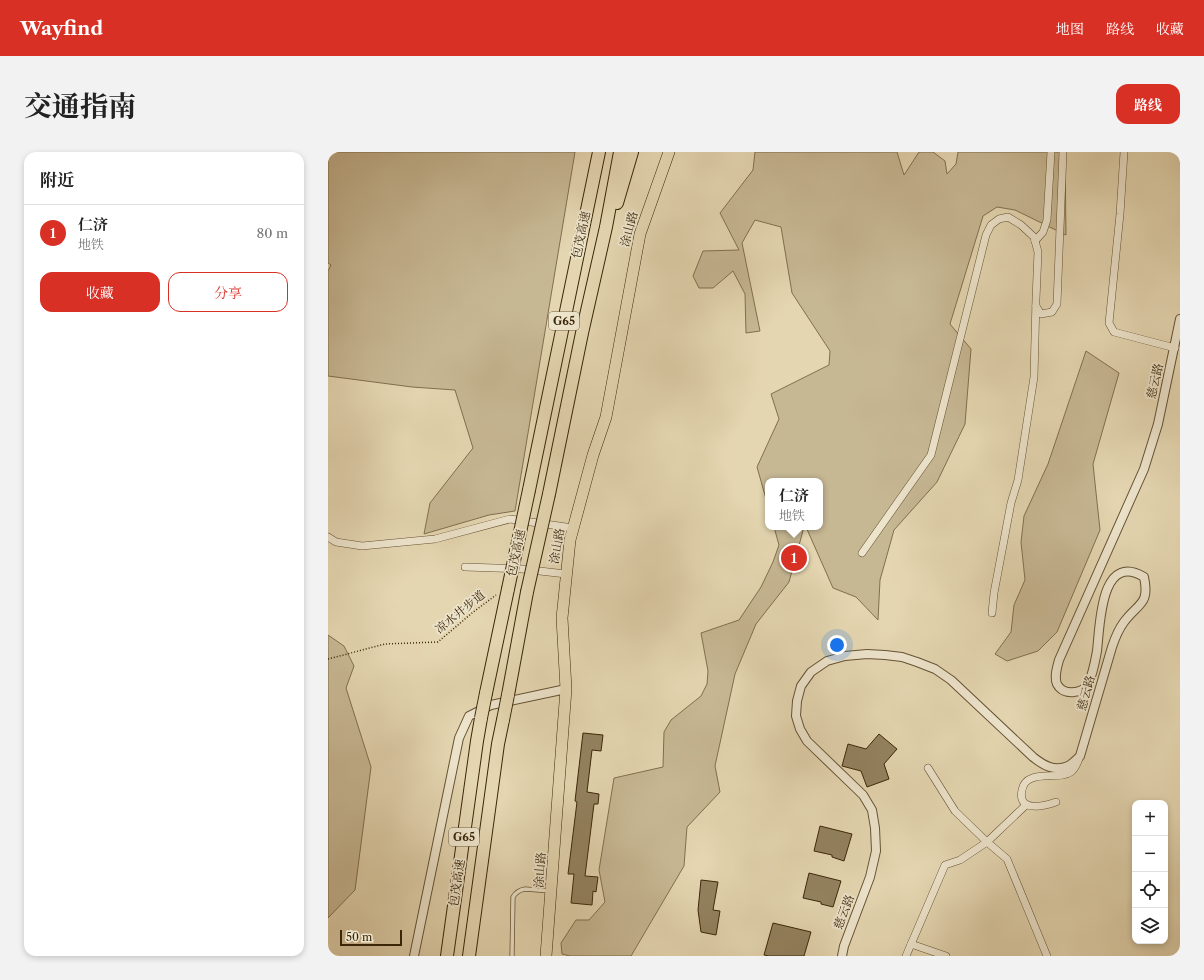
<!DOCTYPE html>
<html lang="zh">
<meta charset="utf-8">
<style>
:root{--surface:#fff;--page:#f2f2f2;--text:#222;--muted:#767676;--line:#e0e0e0;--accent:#d93025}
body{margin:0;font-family:"Libre Caslon Text","Noto Serif SC",serif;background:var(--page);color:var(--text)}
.controls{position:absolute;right:12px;bottom:12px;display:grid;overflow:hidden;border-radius:8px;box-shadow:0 2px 6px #0003}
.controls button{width:36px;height:36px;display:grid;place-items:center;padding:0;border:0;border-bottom:1px solid var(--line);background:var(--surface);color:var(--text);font:20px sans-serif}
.scale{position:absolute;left:12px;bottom:10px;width:62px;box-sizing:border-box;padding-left:4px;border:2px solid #3b2608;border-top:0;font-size:11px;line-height:14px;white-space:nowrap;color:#3b2608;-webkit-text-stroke:3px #ede4cc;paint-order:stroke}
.you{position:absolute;left:509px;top:493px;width:14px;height:14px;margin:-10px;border:3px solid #fff;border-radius:50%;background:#1a73e8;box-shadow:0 0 0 6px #1a73e833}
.badge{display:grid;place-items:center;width:26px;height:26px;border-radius:50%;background:var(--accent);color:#fff;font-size:13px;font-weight:700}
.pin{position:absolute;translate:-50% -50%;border:2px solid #fff;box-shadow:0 1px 4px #0006}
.popup{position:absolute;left:437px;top:326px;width:58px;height:52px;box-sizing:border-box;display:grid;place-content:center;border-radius:8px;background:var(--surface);filter:drop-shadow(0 1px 3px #0005);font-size:13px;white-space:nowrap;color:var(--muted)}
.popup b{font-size:15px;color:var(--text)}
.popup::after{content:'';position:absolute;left:50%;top:100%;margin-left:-8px;border:8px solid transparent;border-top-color:var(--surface)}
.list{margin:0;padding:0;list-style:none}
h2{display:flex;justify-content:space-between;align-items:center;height:52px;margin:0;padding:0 16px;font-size:17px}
h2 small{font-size:13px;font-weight:400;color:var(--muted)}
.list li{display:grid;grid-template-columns:26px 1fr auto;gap:12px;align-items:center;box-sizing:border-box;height:56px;padding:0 16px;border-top:1px solid var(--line)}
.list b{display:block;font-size:15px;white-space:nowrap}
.list p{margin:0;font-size:13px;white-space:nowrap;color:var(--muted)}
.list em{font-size:13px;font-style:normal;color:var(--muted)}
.actions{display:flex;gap:8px;padding:12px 16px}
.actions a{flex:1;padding:9px 0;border:1px solid var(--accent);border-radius:12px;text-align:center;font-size:14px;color:var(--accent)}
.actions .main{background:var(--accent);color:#fff}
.icon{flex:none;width:22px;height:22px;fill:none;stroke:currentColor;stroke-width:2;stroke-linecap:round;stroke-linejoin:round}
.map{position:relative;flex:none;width:852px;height:804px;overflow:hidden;border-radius:12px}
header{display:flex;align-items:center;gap:24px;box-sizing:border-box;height:56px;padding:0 20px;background:var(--accent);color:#fff}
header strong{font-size:19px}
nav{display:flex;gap:22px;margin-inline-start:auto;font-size:14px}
.intro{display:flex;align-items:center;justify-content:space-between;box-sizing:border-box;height:96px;padding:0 24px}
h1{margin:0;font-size:28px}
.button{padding:10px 18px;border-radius:12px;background:var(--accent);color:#fff;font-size:14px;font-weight:700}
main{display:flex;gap:24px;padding:0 24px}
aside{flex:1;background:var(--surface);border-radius:12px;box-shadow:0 2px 6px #0003}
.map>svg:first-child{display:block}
.green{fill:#c7b894;stroke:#816f4e}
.building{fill:#938260;stroke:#3b2608}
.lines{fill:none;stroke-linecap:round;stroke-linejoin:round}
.service-casing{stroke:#655232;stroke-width:5}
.minor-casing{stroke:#655232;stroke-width:8}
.tertiary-casing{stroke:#655232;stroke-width:10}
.primary-casing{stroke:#3b2608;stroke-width:12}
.motorway-casing{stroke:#3b2608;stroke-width:14}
.path{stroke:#3b2608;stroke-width:1.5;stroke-dasharray:1 2;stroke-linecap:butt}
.service{stroke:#ede4cc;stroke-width:3.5}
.minor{stroke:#ede4cc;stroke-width:7}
.tertiary{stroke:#ede4cc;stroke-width:8}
.primary{stroke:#e4d6b1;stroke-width:11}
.motorway{stroke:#e4d6b1;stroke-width:12}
.motorway-bridge-casing{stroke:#3b2608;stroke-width:14;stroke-linecap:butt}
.motorway-bridge{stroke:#e4d6b1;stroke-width:12}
.labels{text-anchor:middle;stroke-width:3.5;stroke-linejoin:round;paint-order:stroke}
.shield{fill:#ede4cc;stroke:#705f43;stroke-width:1}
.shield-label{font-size:11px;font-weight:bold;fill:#3b2608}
.street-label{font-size:12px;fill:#3b2608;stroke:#ede4cc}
</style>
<header>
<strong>Wayfind</strong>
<nav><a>地图</a><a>路线</a><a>收藏</a></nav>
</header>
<div class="intro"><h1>交通指南</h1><a class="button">路线</a></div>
<main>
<aside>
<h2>附近<small></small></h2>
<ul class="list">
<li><span class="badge">1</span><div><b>仁济</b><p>地铁</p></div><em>80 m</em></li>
</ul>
<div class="actions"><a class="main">收藏</a><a>分享</a></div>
</aside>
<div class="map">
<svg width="852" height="804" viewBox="0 0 852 804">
<rect width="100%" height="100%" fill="#e4d6b1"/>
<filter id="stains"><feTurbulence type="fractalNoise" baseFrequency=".005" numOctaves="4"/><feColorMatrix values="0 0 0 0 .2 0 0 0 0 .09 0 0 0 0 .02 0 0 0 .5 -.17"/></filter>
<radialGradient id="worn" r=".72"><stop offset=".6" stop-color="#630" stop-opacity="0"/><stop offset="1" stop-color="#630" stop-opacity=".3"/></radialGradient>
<g class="green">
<polygon points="0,0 247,0 187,359 161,363 96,382 102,351 145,296 127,238 84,235 0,224 0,119 3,113 0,111"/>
<polygon points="427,0 569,0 576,23 591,0 605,0 617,9 619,22 628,12 630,0 738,0 737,3 738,83 687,58 669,55 655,64 622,172 643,197 637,272 609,330 566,378 552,428 550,468 528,445 505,436 478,375 492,375 492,329 440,329 440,354 429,315 451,267 443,242 501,213 502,199 464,141 453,75 427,68 414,91 432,179 418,181 417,142 405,119 385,136 371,136 365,124 375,99 411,98 392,61 425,18"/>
<polygon points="758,199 791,221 765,312 772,378 729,480 710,499 679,509 667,502 683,480 686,453 697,428 693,390 696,364 720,312"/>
<polygon points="446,375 476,375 461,430 428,472 407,522 387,614 392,640 359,675 356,714 303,804 242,804 234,802 233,791 248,768 261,768 277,750 271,718 286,626 335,615 336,580 343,568 373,544 379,532 380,519 373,481 411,468 433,435 445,410 451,393"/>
<polygon points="0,483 16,494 26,514 18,536 43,615 27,738 0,766"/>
</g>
<g class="building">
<polygon points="255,581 275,583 273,599 264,598 259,640 271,642 270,652 266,652 257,724 270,725 268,740 265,739 264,753 243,751 246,722 240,722 249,650 247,649"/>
<polygon points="551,582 569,597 556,612 561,627 539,635 533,619 514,614 520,592 538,597"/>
<polygon points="492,674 524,682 516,709 504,705 504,703 486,699"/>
<polygon points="481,721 513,729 505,755 493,752 493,750 475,746"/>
<polygon points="373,728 390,730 385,758 392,759 388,783 373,780 370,758"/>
<polygon points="445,771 483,780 476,804 441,804 436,803"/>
</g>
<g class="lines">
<g class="service-casing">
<path id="service" d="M184,804L185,745C188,740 191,738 197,737L222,739"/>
</g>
<g class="minor-casing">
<g id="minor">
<polyline points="796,0 792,62 781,171 786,180 847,196"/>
<polyline points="707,89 715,80 719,68 723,0"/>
<polyline points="708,154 713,162 724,160 729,152 735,0"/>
<polyline points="0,385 8,390 34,394 107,387 182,367 245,376"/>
<polyline points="534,401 603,303 658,83 663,73 671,67 680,65 693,73 706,85 710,100 708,147 706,225 690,328 683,351 666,441 664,461"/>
<polyline points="137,415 194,417 238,422"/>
<polyline points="600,616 627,659 659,690 679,707 719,804"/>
<path d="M728,650C717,654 689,661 694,638C698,616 730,629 743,620C748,616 750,610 752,604"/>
<polyline points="583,792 618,804"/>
<polyline points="578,804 617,713 632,708 659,690 698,653"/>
</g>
</g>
<g class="tertiary-casing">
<g id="tertiary">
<polyline points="86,804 131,586 141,564 163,553 238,537"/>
<path d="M514,804L516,794L542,725L548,699L547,676L544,658L535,643L479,589L472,577L468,564L469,549L473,534L483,520L499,509L517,504L539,502L557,503L574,505L589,510L607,517L623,528L705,605C715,613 726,620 740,614C744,612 749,607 752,604L784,495C787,486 790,478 796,470C810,451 822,453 816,425C772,399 772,474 769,499C767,510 765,522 760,532C754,542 735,544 729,532C726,525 729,515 731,508L816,317L830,272L852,167"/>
</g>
</g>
<g class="primary-casing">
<polyline id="primary" points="218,804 238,537 234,466 242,388 265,303 278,265 312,82 341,0"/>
</g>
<g class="motorway-casing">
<g id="motorway">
<polyline points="289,51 304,0"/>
<polyline points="201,338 271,0"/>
<polyline points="221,342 254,181 278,75 292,0"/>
<polyline points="158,541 180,437"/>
<polyline points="180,543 199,440"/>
<polyline points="119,804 149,589 153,566"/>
<polyline points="141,804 170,592 175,568"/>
</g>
</g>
<polyline class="path" points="0,507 57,492 110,490 144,461 168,443"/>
<use href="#service" class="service"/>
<use href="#minor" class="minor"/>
<use href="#tertiary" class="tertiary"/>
<use href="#primary" class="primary"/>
<use href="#motorway" class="motorway"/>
<g class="motorway-bridge-casing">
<g id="motorway-bridge">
<polyline points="180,437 201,338"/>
<polyline points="199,440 221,342"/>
<polyline points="153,566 158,541"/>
<polyline points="175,568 180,543"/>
</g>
</g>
<use href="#motorway-bridge" class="motorway-bridge"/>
</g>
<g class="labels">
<g class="shield">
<rect x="221" y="160" width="30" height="18" rx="3"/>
<rect x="121" y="676" width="30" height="18" rx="3"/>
</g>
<g class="shield-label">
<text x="236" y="173">G65</text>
<text x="136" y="689">G65</text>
</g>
<g class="street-label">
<text transform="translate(301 77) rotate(-75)" y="4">涂山路</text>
<text transform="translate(253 83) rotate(-78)" y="4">包茂高速</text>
<text transform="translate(827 229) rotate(-77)" y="4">慈云路</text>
<text transform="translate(229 394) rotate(-80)" y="4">涂山路</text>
<text transform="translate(188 401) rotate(-78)" y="4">包茂高速</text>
<text transform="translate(132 460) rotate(-39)" y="4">凉水井步道</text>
<text transform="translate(758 541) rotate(-74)" y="4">慈云路</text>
<text transform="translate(212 718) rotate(-86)" y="4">涂山路</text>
<text transform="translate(129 731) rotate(-82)" y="4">包茂高速</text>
<text transform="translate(516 760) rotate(-69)" y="4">慈云路</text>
</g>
</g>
<rect width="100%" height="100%" filter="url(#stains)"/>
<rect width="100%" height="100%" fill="url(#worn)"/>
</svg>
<div class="controls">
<button>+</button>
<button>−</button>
<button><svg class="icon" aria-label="locate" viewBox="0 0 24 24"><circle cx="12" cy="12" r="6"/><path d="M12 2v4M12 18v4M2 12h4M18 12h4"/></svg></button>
<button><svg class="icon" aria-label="layers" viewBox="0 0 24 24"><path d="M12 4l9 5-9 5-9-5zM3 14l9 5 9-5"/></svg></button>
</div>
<div class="scale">50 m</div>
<div class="you"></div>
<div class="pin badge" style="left:466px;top:406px">1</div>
<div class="popup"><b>仁济</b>地铁</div>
</div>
</main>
